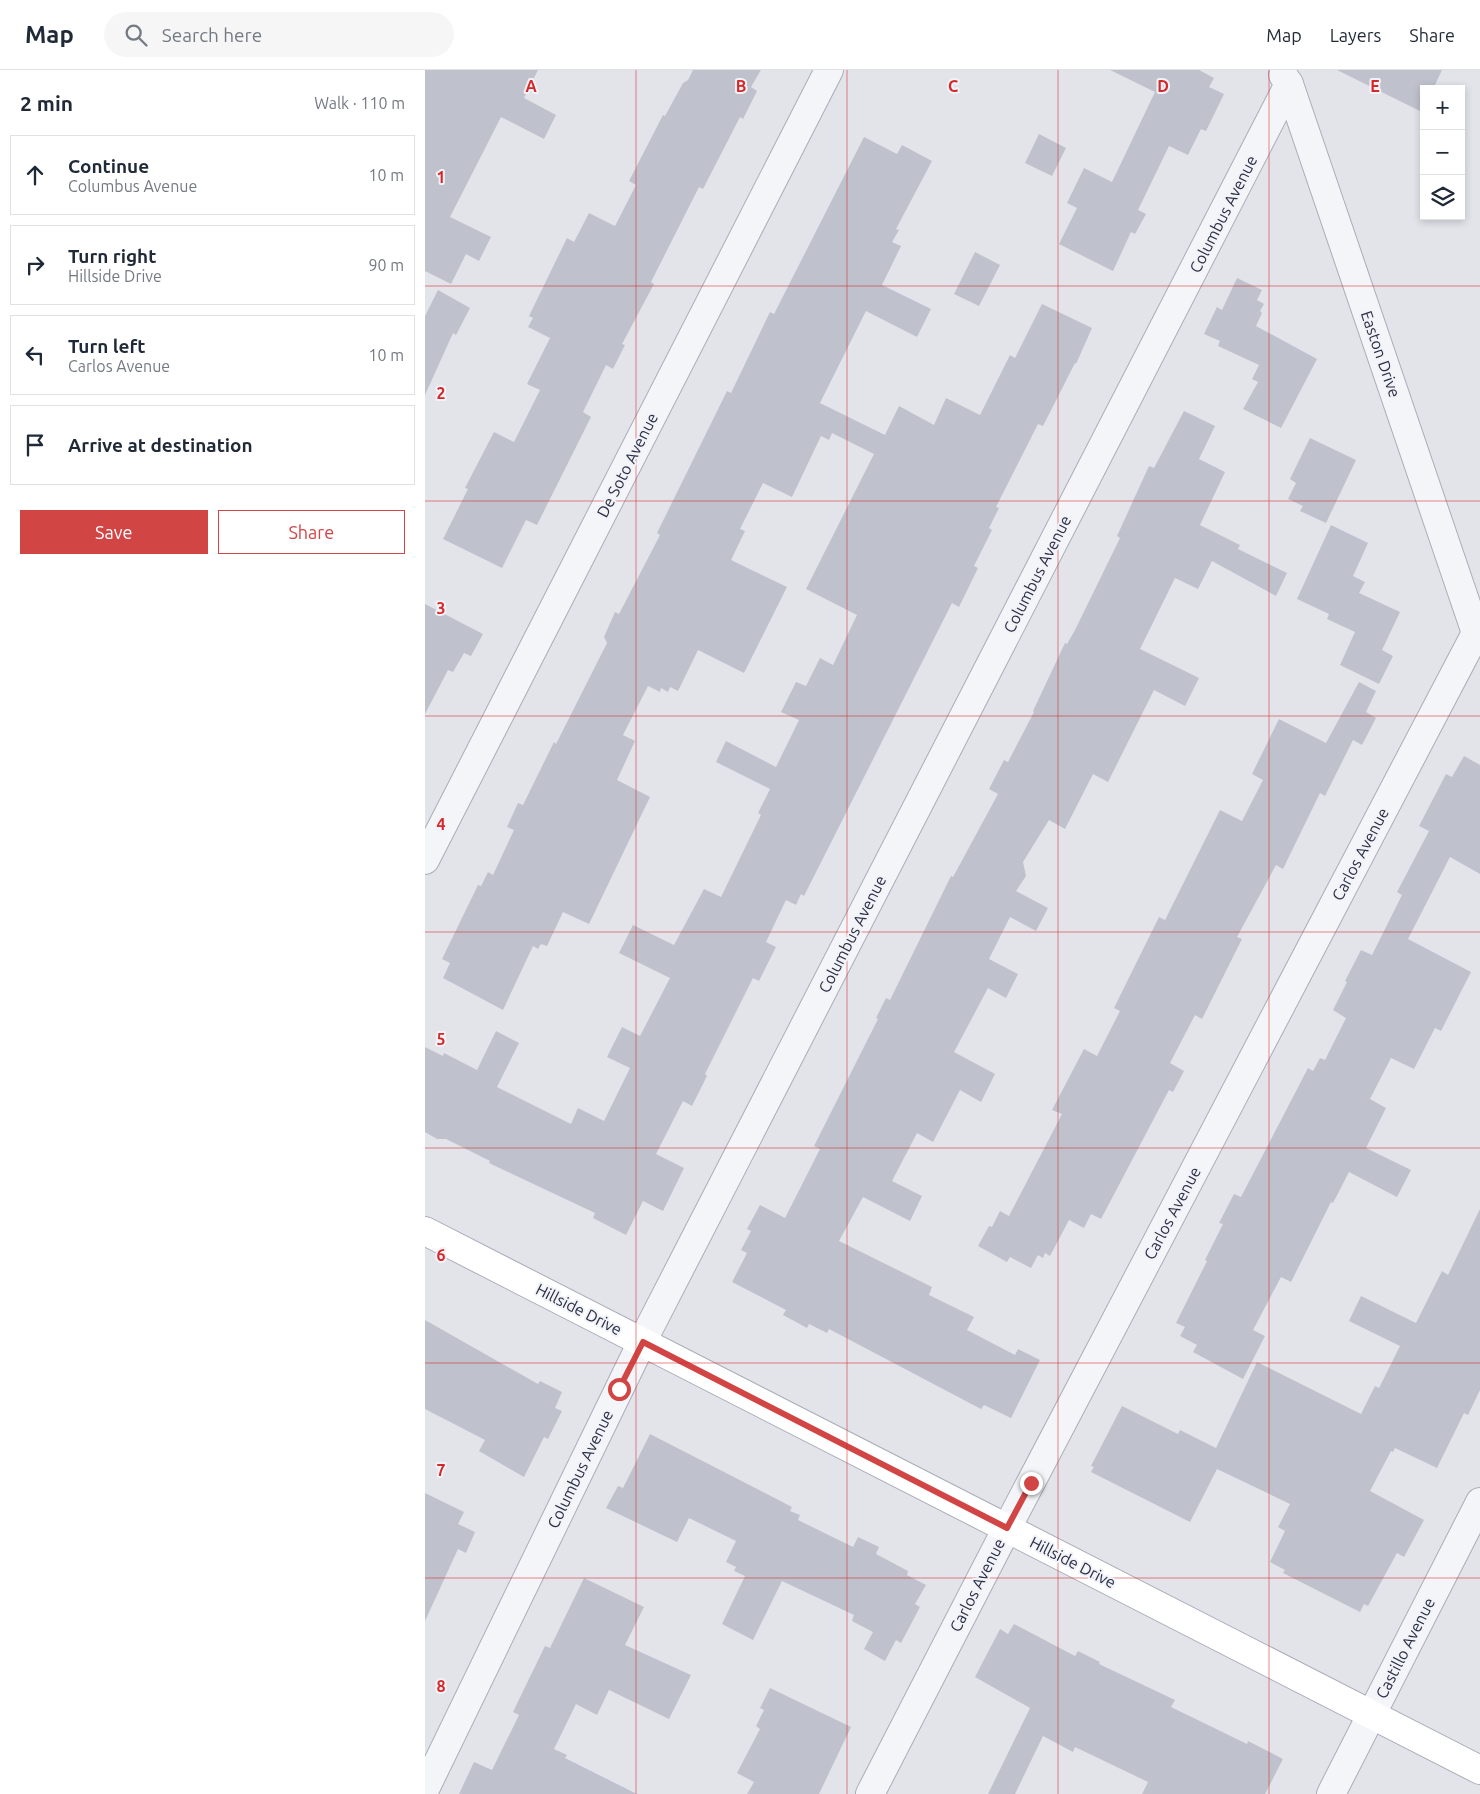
<!DOCTYPE html>
<meta charset="utf-8">
<style>
:root{--surface:#fff;--page:#f6f6f7;--text:#1f2937;--muted:#747a83;--line:#e0e1e3;--accent:#d14645}
body{margin:0;font-family:Ubuntu,sans-serif;background:var(--page);color:var(--text)}
.controls{position:absolute;right:15px;top:15px;display:grid;overflow:hidden;border-radius:0px;box-shadow:0 2px 8px #0003}
.controls button{width:45px;height:45px;display:grid;place-items:center;padding:0;border:0;border-bottom:1px solid var(--line);background:var(--surface);color:var(--text);font:25px sans-serif}
.stop{position:absolute;width:15px;height:15px;margin:-11px;border:4px solid #d14645;border-radius:50%;background:#fff}
.stop.end{background:#d14645;border-color:#fff;box-shadow:0 1px 5px #0008}
.list{margin:0;padding:0;list-style:none}
h2{display:flex;justify-content:space-between;align-items:center;height:65px;margin:0;padding:0 20px;font-size:21px}
h2 small{font-size:16px;font-weight:400;color:var(--muted)}
.list li{display:grid;grid-template-columns:32px 1fr auto;gap:15px;align-items:center;box-sizing:border-box;height:80px;margin:0 10px 10px;padding:0 10px;border:1px solid var(--line);border-radius:0px}
.list b{display:block;font-size:19px;white-space:nowrap}
.list p{margin:0;font-size:16px;white-space:nowrap;color:var(--muted)}
.list em{font-size:16px;font-style:normal;color:var(--muted)}
.actions{display:flex;gap:10px;padding:15px 20px}
.actions a{flex:1;padding:11px 0;border:1px solid var(--accent);border-radius:0px;text-align:center;font-size:18px;color:var(--accent)}
.actions .main{background:var(--accent);color:#fff}
.icon{flex:none;width:28px;height:28px;fill:none;stroke:currentColor;stroke-width:2;stroke-linecap:round;stroke-linejoin:round}
.map{position:relative;flex:none;width:1055px;height:1724px;overflow:hidden}
header{display:flex;align-items:center;gap:30px;box-sizing:border-box;height:70px;padding:0 25px;background:var(--surface);border-bottom:1px solid var(--line)}
header strong{font-size:24px}
nav{display:flex;gap:28px;margin-inline-start:auto;font-size:18px}
.search{width:350px;height:45px;background:var(--page);display:flex;align-items:center;gap:12px;box-sizing:border-box;padding:0 18px;border-radius:28px;color:var(--muted);font-size:19px}
main{display:flex}
aside{flex:1;background:var(--surface)}
.map>svg:first-child{display:block}
.building{fill:#bfc2cd}
.lines{fill:none;stroke-linecap:round;stroke-linejoin:round}
.minor-casing{stroke:#aaadb8;stroke-width:30}
.secondary-casing{stroke:#aaadb8;stroke-width:30}
.minor{stroke:#f4f5f8;stroke-width:28}
.secondary{stroke:#fff;stroke-width:28}
.route{stroke:#d14645;stroke-width:6}
.grid{fill:none;stroke:#d62828;stroke-width:1;stroke-opacity:0.55}
.labels{text-anchor:middle;stroke-width:4;stroke-linejoin:round;paint-order:stroke}
.street-label{font-size:16px;fill:#292e43;stroke:#f1f3f8}
.grid-label{font-size:16px;text-anchor:middle;font-weight:bold;fill:#d62828;stroke:#f1f3f8;stroke-width:4;stroke-linejoin:round;paint-order:stroke}
</style>
<header>
<strong>Map</strong>
<div class="search"><svg class="icon" aria-label="search" viewBox="0 0 24 24"><circle cx="10" cy="10" r="6"/><path d="M15 15l6 6"/></svg>Search here</div>
<nav><a>Map</a><a>Layers</a><a>Share</a></nav>
</header>
<main>
<aside>
<h2>2 min<small>Walk · 110 m</small></h2>
<ul class="list">
<li><svg class="icon" aria-label="ahead" viewBox="0 0 24 24"><path d="M12 20V5M6 11l6-6 6 6"/></svg><div><b>Continue</b><p>Columbus Avenue</p></div><em>10 m</em></li>
<li><svg class="icon" aria-label="right" viewBox="0 0 24 24"><path d="M7 20v-9h11M14 6l5 5-5 5"/></svg><div><b>Turn right</b><p>Hillside Drive</p></div><em>90 m</em></li>
<li><svg class="icon" aria-label="left" viewBox="0 0 24 24"><path d="M17 20v-9H6M10 6l-5 5 5 5"/></svg><div><b>Turn left</b><p>Carlos Avenue</p></div><em>10 m</em></li>
<li><svg class="icon" aria-label="arrive" viewBox="0 0 24 24"><path d="M6 21V4h12l-3 4 3 4H6"/></svg><div><b>Arrive at destination</b></div></li>
</ul>
<div class="actions"><a class="main">Save</a><a>Share</a></div>
</aside>
<div class="map">
<svg width="1055" height="1724" viewBox="0 0 1055 1724">
<rect width="100%" height="100%" fill="#e2e4ea"/>
<g class="building">
<polygon points="0,0 113,0 99,28 131,45 119,69 76,47 25,147 66,167 54,191 41,184 26,214 0,201"/>
<polygon points="268,0 336,0 326,17 332,21 318,49 315,47 278,119 274,117 226,212 229,214 197,274 200,275 188,299 181,295 158,342 166,347 112,455 101,450 77,498 18,469 43,419 40,418 69,362 89,372 115,320 102,314 125,268 103,257 108,248 104,246 142,168 149,172 164,143 190,156 211,115 204,111 238,45 240,46 258,13 263,10"/>
<polygon points="685,0 774,0 789,8 784,17 799,24 781,61 776,59 763,85 744,76 713,140 721,144 710,164 706,162 688,201 634,174 652,138 642,133 659,98 687,112 730,22"/>
<polygon points="912,0 1017,0 1008,19 999,19 997,42"/>
<polygon points="614,64 641,78 627,106 600,93"/>
<polygon points="439,67 472,84 477,75 507,91 471,159 474,160 467,172 476,176 457,215 506,239 492,267 441,241 395,333 460,365 474,336 509,355 521,328 555,345 585,285 590,288 617,234 667,258 651,294 650,293 618,356 613,354 571,437 574,438 564,458 567,460 549,496 553,498 534,537 527,533 379,826 376,824 371,835 361,830 341,872 351,877 334,911 328,908 280,1004 282,1006 267,1036 258,1031 231,1084 259,1098 238,1141 218,1131 201,1165 168,1148 170,1143 64,1093 65,1091 21,1069 12,1069 0,1062 0,977 18,986 19,983 52,1000 71,961 94,973 72,1017 146,1054 153,1038 179,1051 205,998 182,987 197,957 215,966 245,908 194,883 208,855 249,875 279,819 296,827 336,745 333,743 345,719 291,692 301,671 351,697 374,650 356,642 371,612 381,616 395,588 408,595 432,545 381,519 449,384 407,363 404,370 396,366 367,427 338,413 315,459 320,461 306,490 362,517 319,603 273,580 253,621 245,617 243,622 236,618 235,622 223,616 198,665 210,671 192,710 225,727 164,854 138,842 122,876 116,874 113,879 108,876 78,940 18,908 25,893 17,889 53,815 56,816 63,802 68,805 89,760 82,757 93,733 98,735 129,672 131,674 182,573 179,567 190,542 194,544 235,465 232,463 302,321 306,323 345,242 349,244"/>
<polygon points="550,182 575,195 554,236 529,224"/>
<polygon points="812,208 837,220 832,230 839,234 835,241 837,243 831,256 892,289 856,358 818,339 833,312 827,309 834,295 793,276 795,271 779,264 792,237 797,240"/>
<polygon points="13,220 45,238 31,265 28,263 0,325 0,246"/>
<polygon points="759,341 790,356 774,389 800,402 775,455 815,475 813,479 862,503 851,526 787,491 773,519 750,508 715,579 774,608 760,636 729,620 683,712 668,704 640,759 624,750 598,792 601,806 591,821 623,838 611,861 585,847 564,889 593,904 581,928 563,918 529,982 570,1004 556,1032 535,1020 508,1072 492,1063 467,1111 497,1126 485,1151 438,1127 414,1171 507,1217 504,1225 549,1247 542,1260 590,1285 593,1279 615,1290 586,1348 559,1335 556,1339 404,1259 402,1263 384,1254 382,1258 358,1245 361,1240 307,1212 322,1183 316,1180 326,1161 322,1159 335,1135 360,1148 395,1079 389,1076 453,949 451,948 461,928 465,930 526,806 528,807 573,724 564,719 579,690 583,692 609,642 608,641 640,573 642,574 650,560 695,468 692,466 724,396 729,398"/>
<polygon points="885,368 931,390 901,453 875,441 878,436 863,429 871,413 865,409"/>
<polygon points="906,455 943,473 928,506 940,512 934,523 975,542 957,580 968,586 954,614 915,595 930,562 902,549 904,544 872,529"/>
<polygon points="0,534 58,564 46,586 39,583 28,602 23,600 0,644"/>
<polygon points="934,612 951,621 941,642 951,648 937,675 928,670 900,726 895,723 858,799 851,795 812,867 817,869 777,949 770,945 745,993 759,1001 748,1022 744,1020 676,1149 666,1144 659,1158 644,1150 625,1186 620,1183 618,1188 613,1185 606,1198 585,1187 582,1192 553,1176 564,1156 567,1157 575,1141 584,1146 637,1044 627,1040 659,979 672,986 695,941 689,938 734,847 740,850 795,740 817,751 838,710 827,704 854,649 901,673"/>
<polygon points="1039,686 1055,695 1055,804 1025,787 983,869 1046,902 1016,961 1010,958 989,999 966,988 945,1029 961,1038 941,1078 986,1100 972,1127 924,1102 908,1133 906,1132 866,1212 856,1207 828,1260 840,1266 818,1309 768,1282 772,1275 755,1266 760,1257 751,1253 782,1191 780,1190 798,1154 794,1153 809,1124 816,1127 883,998 888,1001 895,988 900,990 921,948 908,940 922,912 920,911 936,880 947,885 977,825 972,822 1004,761 994,756 1021,704 1027,707"/>
<polygon points="1055,1139 1055,1320 1043,1345 1039,1343 1012,1398 970,1378 968,1382 966,1381 945,1421 999,1450 979,1487 972,1483 943,1536 939,1534 935,1542 858,1503 860,1500 845,1492 860,1461 853,1457 865,1434 792,1399 765,1452 666,1402 669,1397 666,1396 697,1336 753,1364 755,1360 791,1378 832,1292 936,1344 950,1316 954,1318 975,1276 924,1251 936,1226 991,1253 1017,1201 1023,1205"/>
<polygon points="0,1250 113,1314 115,1311 137,1322 130,1338 137,1341 123,1369 119,1367 99,1407 54,1381 60,1370 0,1339"/>
<polygon points="225,1364 367,1437 365,1441 375,1445 373,1450 428,1477 433,1467 454,1477 451,1484 483,1501 482,1505 501,1515 490,1534 495,1537 476,1573 471,1570 460,1591 439,1579 448,1562 427,1551 429,1545 357,1511 328,1570 297,1554 320,1506 309,1501 311,1497 301,1492 311,1471 264,1448 252,1472 181,1438 193,1416 198,1418"/>
<polygon points="0,1423 39,1442 33,1454 50,1462 41,1483 33,1479 0,1551"/>
<polygon points="159,1508 219,1537 200,1575 266,1605 244,1649 184,1620 172,1645 151,1634 129,1679 142,1685 140,1688 212,1724 34,1724 49,1692 67,1700 94,1645 88,1642 100,1617 120,1576 125,1578"/>
<polygon points="589,1554 650,1586 653,1581 675,1592 674,1594 750,1630 746,1637 822,1674 823,1671 858,1689 840,1724 717,1724 723,1712 650,1677 648,1682 618,1666 590,1724 563,1724 605,1638 550,1607 575,1559 583,1564"/>
<polygon points="345,1618 426,1657 394,1724 322,1724 329,1712 312,1703 335,1659 331,1656 339,1640 335,1638"/>
</g>
<g class="lines">
<g class="minor-casing">
<g id="minor">
<polyline points="858,5 864,14 1051,563 1055,568"/>
<polyline points="0,790 404,0"/>
<polyline points="0,1719 217,1272 864,14"/>
<polyline points="445,1724 582,1458 1051,563"/>
<polyline points="906,1724 1055,1432"/>
</g>
</g>
<g class="secondary-casing">
<polyline id="secondary" points="0,1161 1055,1700"/>
</g>
<use href="#minor" class="minor"/>
<use href="#secondary" class="secondary"/>
</g>
<g class="lines">
<polyline class="route" points="194,1319 218,1272 582,1458 606,1413"/>
</g>
<path class="grid" d="M211,0V1724M422,0V1724M633,0V1724M844,0V1724M0,216H1055M0,431H1055M0,646H1055M0,862H1055M0,1078H1055M0,1293H1055M0,1508H1055"/>
<g class="labels">
<g class="street-label">
<text transform="translate(798 144) rotate(-63)" y="6">Columbus Avenue</text>
<text transform="translate(956 284) rotate(71)" y="6">Easton Drive</text>
<text transform="translate(202 395) rotate(-63)" y="6">De Soto Avenue</text>
<text transform="translate(612 504) rotate(-63)" y="6">Columbus Avenue</text>
<text transform="translate(935 784) rotate(-62)" y="6">Carlos Avenue</text>
<text transform="translate(427 864) rotate(-63)" y="6">Columbus Avenue</text>
<text transform="translate(747 1143) rotate(-62)" y="6">Carlos Avenue</text>
<text transform="translate(154 1239) rotate(27)" y="6">Hillside Drive</text>
<text transform="translate(155 1399) rotate(-64)" y="6">Columbus Avenue</text>
<text transform="translate(648 1492) rotate(27)" y="6">Hillside Drive</text>
<text transform="translate(552 1515) rotate(-63)" y="6">Carlos Avenue</text>
<text transform="translate(980 1578) rotate(-63)" y="6">Castillo Avenue</text>
</g>
</g>
<g class="grid-label">
<text x="106" y="22">A</text>
<text x="316" y="22">B</text>
<text x="528" y="22">C</text>
<text x="738" y="22">D</text>
<text x="950" y="22">E</text>
<text x="16" y="113">1</text>
<text x="16" y="329">2</text>
<text x="16" y="544">3</text>
<text x="16" y="760">4</text>
<text x="16" y="975">5</text>
<text x="16" y="1191">6</text>
<text x="16" y="1406">7</text>
<text x="16" y="1622">8</text>
</g>
</svg>
<div class="controls">
<button>+</button>
<button>−</button>
<button><svg class="icon" aria-label="layers" viewBox="0 0 24 24"><path d="M12 4l9 5-9 5-9-5zM3 14l9 5 9-5"/></svg></button>
</div>
<div class="stop" style="left:194px;top:1319px"></div>
<div class="stop end" style="left:606px;top:1413px"></div>
</div>
</main>
